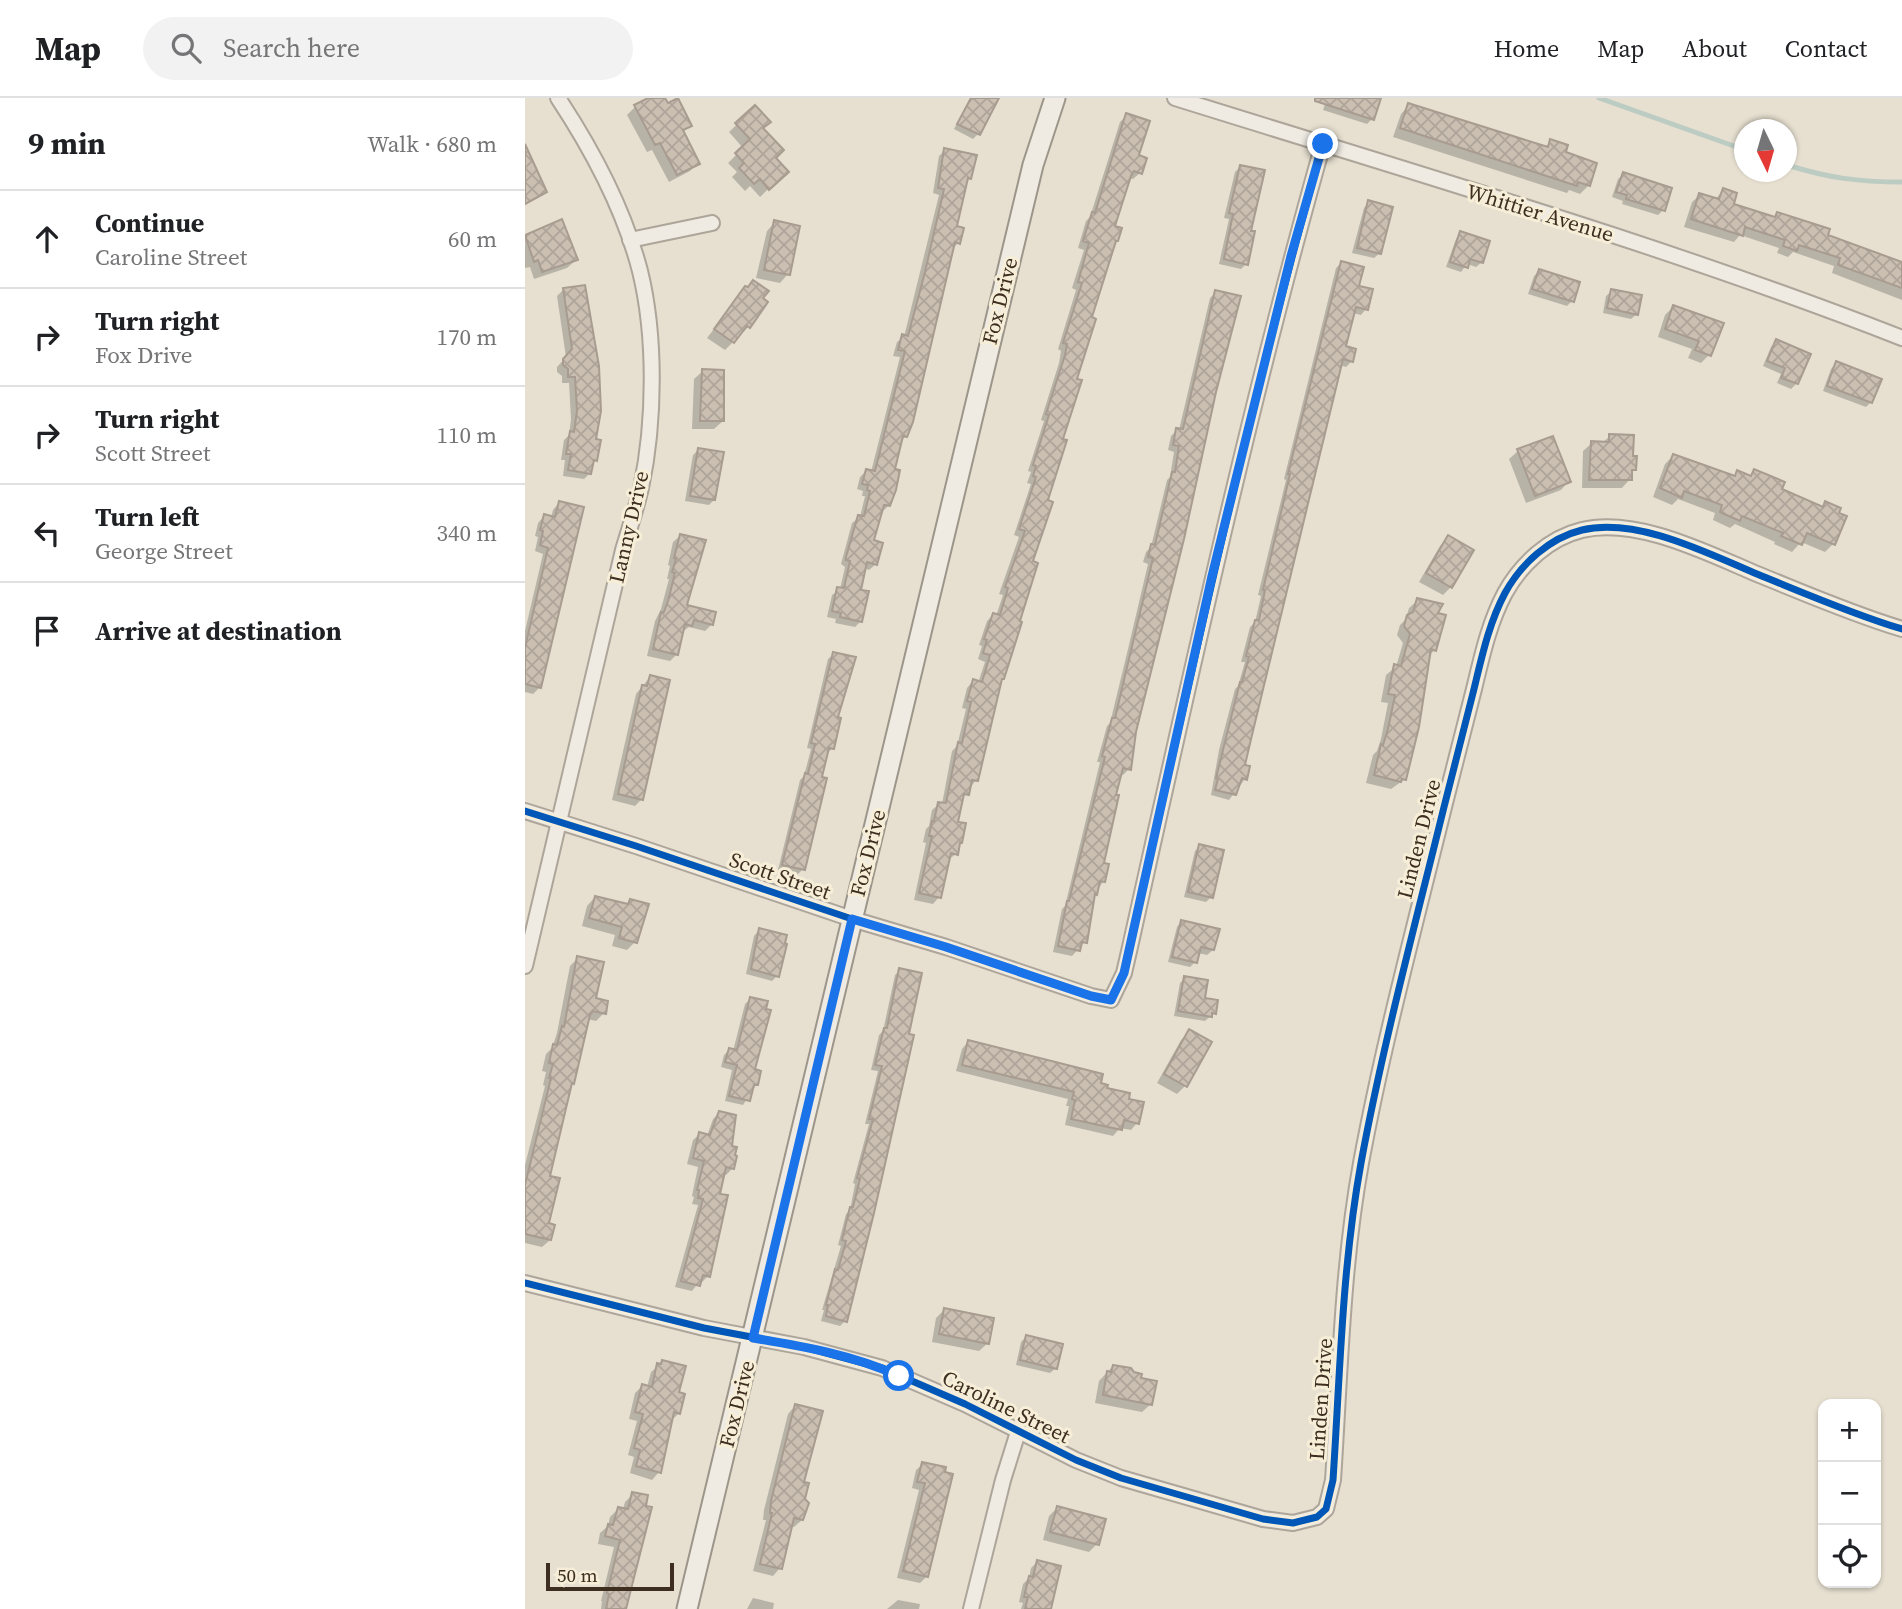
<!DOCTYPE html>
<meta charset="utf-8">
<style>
:root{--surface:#fff;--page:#f2f2f2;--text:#202124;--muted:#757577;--line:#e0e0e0}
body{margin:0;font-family:"Source Serif 4",serif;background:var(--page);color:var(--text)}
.controls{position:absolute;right:21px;bottom:21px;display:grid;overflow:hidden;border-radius:14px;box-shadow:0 2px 5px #0004}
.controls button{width:63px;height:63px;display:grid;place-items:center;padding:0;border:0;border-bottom:2px solid var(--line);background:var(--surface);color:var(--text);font:35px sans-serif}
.compass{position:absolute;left:1209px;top:21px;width:63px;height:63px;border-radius:50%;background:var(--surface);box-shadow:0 2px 5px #0004;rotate:175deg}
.scale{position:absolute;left:21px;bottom:18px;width:128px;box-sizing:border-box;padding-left:7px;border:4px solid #3d2e20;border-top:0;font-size:19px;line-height:24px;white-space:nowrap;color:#3d2e20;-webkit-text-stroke:5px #f7eed8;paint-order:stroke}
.stop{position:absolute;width:21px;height:21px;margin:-16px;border:5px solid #1a73e8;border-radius:50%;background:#fff}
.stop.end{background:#1a73e8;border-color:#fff;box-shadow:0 2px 7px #0008}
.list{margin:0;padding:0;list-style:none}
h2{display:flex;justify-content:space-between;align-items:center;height:91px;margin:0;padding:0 28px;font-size:30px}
h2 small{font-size:23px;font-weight:400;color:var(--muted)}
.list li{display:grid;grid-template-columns:46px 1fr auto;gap:21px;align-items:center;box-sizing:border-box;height:98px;padding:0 28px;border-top:2px solid var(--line)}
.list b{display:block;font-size:26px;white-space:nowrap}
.list p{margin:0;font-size:23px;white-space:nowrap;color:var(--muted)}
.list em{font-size:23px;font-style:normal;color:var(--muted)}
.icon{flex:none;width:38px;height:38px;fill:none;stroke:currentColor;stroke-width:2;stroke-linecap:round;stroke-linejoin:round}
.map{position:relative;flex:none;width:1377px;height:1511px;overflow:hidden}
header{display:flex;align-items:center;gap:42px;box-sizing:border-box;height:98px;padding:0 35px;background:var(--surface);border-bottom:2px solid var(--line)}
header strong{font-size:33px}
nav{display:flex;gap:38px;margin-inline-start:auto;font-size:24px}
.search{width:490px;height:63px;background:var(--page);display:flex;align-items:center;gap:18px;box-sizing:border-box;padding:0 24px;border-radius:38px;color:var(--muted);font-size:26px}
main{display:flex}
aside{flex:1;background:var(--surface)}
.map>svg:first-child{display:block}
.shadow{fill:#0003}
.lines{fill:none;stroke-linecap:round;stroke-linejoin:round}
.stream{stroke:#bcccc2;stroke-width:5}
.building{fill:url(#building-cross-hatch);stroke:#a89c90;stroke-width:2}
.minor-casing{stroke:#ada599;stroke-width:18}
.secondary-casing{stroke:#9c958a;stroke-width:23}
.minor{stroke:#efebe3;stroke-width:14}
.secondary{stroke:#efebe3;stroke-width:19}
.cycleway-casing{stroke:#f7eed8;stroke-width:11}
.cycleway{stroke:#0057b8;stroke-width:7}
.route{stroke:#1a73e8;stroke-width:9}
.labels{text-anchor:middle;stroke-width:6;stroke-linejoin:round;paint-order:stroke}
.street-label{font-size:21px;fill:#3d2e20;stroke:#f7eed8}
</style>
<header>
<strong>Map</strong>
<div class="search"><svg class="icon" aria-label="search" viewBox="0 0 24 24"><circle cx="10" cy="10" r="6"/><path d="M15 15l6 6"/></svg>Search here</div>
<nav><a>Home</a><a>Map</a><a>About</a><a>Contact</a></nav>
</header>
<main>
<aside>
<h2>9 min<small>Walk · 680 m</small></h2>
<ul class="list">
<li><svg class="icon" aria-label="ahead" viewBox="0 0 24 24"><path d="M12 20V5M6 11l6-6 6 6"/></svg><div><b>Continue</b><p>Caroline Street</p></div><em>60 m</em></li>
<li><svg class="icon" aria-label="right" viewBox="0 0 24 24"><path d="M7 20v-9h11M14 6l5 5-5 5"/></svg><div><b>Turn right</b><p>Fox Drive</p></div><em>170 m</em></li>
<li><svg class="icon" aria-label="right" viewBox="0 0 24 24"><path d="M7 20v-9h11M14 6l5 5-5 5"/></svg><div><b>Turn right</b><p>Scott Street</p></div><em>110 m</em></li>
<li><svg class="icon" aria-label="left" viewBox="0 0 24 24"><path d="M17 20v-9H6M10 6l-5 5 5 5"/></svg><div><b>Turn left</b><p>George Street</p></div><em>340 m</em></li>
<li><svg class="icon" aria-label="arrive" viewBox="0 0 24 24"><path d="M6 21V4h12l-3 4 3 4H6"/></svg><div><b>Arrive at destination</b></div></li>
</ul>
</aside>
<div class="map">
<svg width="1377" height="1511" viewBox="0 0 1377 1511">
<defs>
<pattern id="building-cross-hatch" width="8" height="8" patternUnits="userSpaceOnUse" patternTransform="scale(1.75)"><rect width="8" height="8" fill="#cbbfb2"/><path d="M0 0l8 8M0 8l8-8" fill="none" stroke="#afa499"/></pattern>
</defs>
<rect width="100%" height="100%" fill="#e7e0d1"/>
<g class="shadow">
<polygon points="126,0 138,0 143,8 165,27 157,35 173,65 165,73 144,84 127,52 122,54 102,17 110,9"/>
<polygon points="445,0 472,0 453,36 448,41 429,31"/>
<polygon points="802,0 854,0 847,21 842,26 798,12"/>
<polygon points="884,7 1019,50 1026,43 1038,56 1070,66 1063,88 1055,96 1044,92 1042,95 868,39 876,16"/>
<polygon points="230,9 249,60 261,74 235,99 225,88 220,93 207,79 212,74 203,65 218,50 204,34"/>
<polygon points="602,17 615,75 608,81 603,80 588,129 451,682 436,702 431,725 431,756 423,762 414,799 408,806 389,802 401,745 398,744 401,731 404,728 407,712 414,706 417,706 427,653 432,648 441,611 437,610 442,590 448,583 453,585 460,564 453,561 457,548 454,547 462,523 468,517 471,518 478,497 474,496 494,439 489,437 506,386 502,385 506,374 503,373 519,323 516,322 534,265 536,253 533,251 551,192 547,190 559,152 553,150 561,123 565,119 595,24"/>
<polygon points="420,52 445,80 440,85 430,130 433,145 426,152 381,338 375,344 364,407 358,413 355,413 347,444 351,466 344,472 339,470 334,493 336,523 330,529 310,525 311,521 302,519 307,497 315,491 320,469 316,466 327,425 335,419 340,398 337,398 338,393 332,391 335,379 341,373 346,374 375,259 368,258 372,244 379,239 414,97 408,95 414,58"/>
<polygon points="715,69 724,134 721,166 716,171 694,166 704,121 699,120 710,74"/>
<polygon points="1099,76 1138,112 1133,117 1097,106 1098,103 1087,99 1093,81"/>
<polygon points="1198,92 1207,107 1248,120 1252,116 1301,138 1377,167 1377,202 1307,175 1309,168 1268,154 1263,159 1252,155 1254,150 1215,137 1209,144 1159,129 1167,104 1175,97 1190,102"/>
<polygon points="844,104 855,155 849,160 827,155 839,110"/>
<polygon points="250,124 263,176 255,185 231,180 242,133"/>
<polygon points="936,135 957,164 951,169 942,166 936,174 921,169 931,141"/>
<polygon points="11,136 51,162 42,170 9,181 5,169 0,170 0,141"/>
<polygon points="816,165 832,189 841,211 836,217 827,215 818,250 827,263 821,269 815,267 718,668 720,681 704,702 686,697 694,652 710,591 713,588 720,564 716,564 725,529 730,524 736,498 733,497 761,382 759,381 811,170"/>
<polygon points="1014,173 1047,203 1042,208 1003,196 1009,178"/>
<polygon points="221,190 224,228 200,252 182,240"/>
<polygon points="38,192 69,343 71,362 66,366 65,375 59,381 38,378 40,362 36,362 39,342 44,337 46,321 44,285 37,285 37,278 32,274 32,269 41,259 32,198"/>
<polygon points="1087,193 1112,216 1106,221 1078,215 1081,198"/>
<polygon points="691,194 604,671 598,677 595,676 577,766 578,784 568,798 560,844 547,858 528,854 537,811 540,808 575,664 572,664 582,628 585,625 603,551 623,466 618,464 621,454 626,449 642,382 645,379 649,354 643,352 646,338 652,332 654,332 685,200"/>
<polygon points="1148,209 1184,257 1176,265 1163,260 1167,251 1133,239 1140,217"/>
<polygon points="1251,244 1272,285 1266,291 1252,285 1256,276 1238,268 1246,249"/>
<polygon points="1311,265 1346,304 1341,309 1298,293 1306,271"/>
<polygon points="178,273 198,323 189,331 167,331 169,281"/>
<polygon points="1085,338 1107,359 1110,371 1105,375 1105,381 1097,390 1057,390 1058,353 1067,345 1077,345"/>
<polygon points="1027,340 1044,383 1036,392 1001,405 984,361 993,353"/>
<polygon points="173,352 189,402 184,407 160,403 168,357"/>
<polygon points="1148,358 1208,379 1213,374 1224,379 1230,373 1255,392 1296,410 1301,405 1308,446 1300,454 1276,444 1267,454 1249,446 1250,444 1210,426 1205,430 1188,422 1190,415 1153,401 1147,407 1128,399 1140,366"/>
<polygon points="34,405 15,589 8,596 0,594 0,533 18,456 10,453 13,439 10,438 13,425 19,418 26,420 28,412"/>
<polygon points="155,438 160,509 187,526 180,533 164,529 157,534 152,556 145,563 122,558 130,523 136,511 144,481 142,481 145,468 143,467 148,444"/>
<polygon points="923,440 926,489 918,497 894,484 915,448"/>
<polygon points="893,502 910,517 910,552 903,558 880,681 866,691 841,685 848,657 852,653 856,641 863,605 856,604 861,577 871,569 878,545 872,537 875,527 881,521 884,510"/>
<polygon points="309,556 311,620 308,650 302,655 295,680 278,771 273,776 253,772 275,682 279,678 286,651 282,650 303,561"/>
<polygon points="125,579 117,701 110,708 87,702 111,596"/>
<polygon points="675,748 686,799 681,804 659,799 670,753"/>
<polygon points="70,799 101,807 105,803 110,844 102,852 87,848 90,837 57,828 62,808"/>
<polygon points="657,823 688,852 682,857 673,855 670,864 665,869 643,864 652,829"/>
<polygon points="234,832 252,878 247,883 221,876 229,838"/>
<polygon points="53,860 69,902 79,915 71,923 62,921 48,985 44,988 23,1079 22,1127 25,1142 17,1149 0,1145 0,1067 20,988 18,987 21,974 17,973 21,956 27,950 32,935 45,868"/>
<polygon points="375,872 320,1223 315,1228 296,1223 299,1212 297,1212 316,1148 313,1147 321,1116 325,1112 330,1086 328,1085 344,1026 340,1026 353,973 346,972 354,937 358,933 370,877"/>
<polygon points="660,880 689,915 680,923 649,918 655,885"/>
<polygon points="225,901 227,972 231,987 218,1007 200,1003 207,972 196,969 199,957 204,952 208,953 220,906"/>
<polygon points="665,934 660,988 652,996 632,985 656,942"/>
<polygon points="443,944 574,987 601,1002 612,1025 606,1032 595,1030 588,1038 540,1027 544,1008 541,1008 543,1001 431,973 437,951"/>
<polygon points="194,1015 205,1049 207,1071 201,1077 198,1076 183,1178 177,1184 174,1184 167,1193 150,1189 173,1107 167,1106 169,1099 167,1098 173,1069 162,1066 168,1042 175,1036 182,1038 188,1021"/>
<polygon points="419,1212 463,1245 454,1253 407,1244 411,1220"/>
<polygon points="501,1239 531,1270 525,1275 491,1267 496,1244"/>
<polygon points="138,1264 152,1296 154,1315 147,1322 134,1374 127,1382 105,1375 109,1359 103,1357 112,1323 104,1321 110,1295 117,1288 122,1289 126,1274"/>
<polygon points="588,1268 626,1306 617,1314 570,1305 574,1283"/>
<polygon points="270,1308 276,1385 277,1422 269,1429 265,1428 255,1470 248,1478 228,1473 241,1422 238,1422 239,1412 263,1316"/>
<polygon points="398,1366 418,1376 402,1478 395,1485 372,1480 394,1392 387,1390 391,1372"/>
<polygon points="108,1396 99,1511 76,1511 77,1503 76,1503 89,1449 73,1446 75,1435 83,1428 85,1419 93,1411 98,1412 100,1404"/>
<polygon points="532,1410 572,1446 564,1454 518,1442 524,1418"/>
<polygon points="512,1464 524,1511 496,1511 498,1505 494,1504 498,1486 504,1480 506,1470"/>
<polygon points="228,1500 249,1505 248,1511 218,1511 222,1511"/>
<polygon points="373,1502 395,1506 394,1511 362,1511"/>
</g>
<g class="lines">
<g class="stream">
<polyline points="1074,0 1220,52"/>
<path d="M1262,67C1304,80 1333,84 1377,84"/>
</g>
</g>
<g class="building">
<polygon points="123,0 140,0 143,5 153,0 167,28 158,32 175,66 152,77 135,45 130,47 109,7"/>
<polygon points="446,0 474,0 455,37 432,26"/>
<polygon points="790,0 856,0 849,22 790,3"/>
<polygon points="883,5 1023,49 1025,41 1043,47 1041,54 1072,65 1065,88 1053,84 1052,88 875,30"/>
<polygon points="230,7 246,24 238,30 259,52 251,60 264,74 244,92 235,81 229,86 214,70 219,65 210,55 225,41 210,25"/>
<polygon points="601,15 625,23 614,57 622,60 617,76 609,73 606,78 590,128 597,130 593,143 591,143 567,219 571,221 552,281 557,282 538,341 542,342 523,402 528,404 508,463 513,465 495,523 497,524 479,581 477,581 453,683 447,682 444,697 439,696 433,724 441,725 437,745 435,745 433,757 426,755 416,800 394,795 407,738 404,738 407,723 409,723 413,704 421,705 433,644 437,645 446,604 442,603 448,581 457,584 465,557 458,555 462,542 459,541 468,515 475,517 483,490 480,489 500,433 494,431 511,379 508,378 511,368 508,367 524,317 521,316 540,257 542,246 538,245 557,185 553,184 564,145 558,143 567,114 570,115"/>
<polygon points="0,46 22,94 0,106"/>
<polygon points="419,50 452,57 446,81 443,80 432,128 439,130 435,146 430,144 388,324 382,339 378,338 370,371 375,372 371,392 365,408 359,407 349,442 358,445 352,467 342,464 336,492 344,493 337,524 315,519 316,515 307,513 312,489 319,490 325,463 321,462 321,459 333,417 339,418 345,393 342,392 343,387 337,386 341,371 350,373 380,253 373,252 377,236 383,238 400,174 419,91 413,90"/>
<polygon points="715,67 740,72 726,133 730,133 723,167 699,161 708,116 704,115"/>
<polygon points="1098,74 1147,90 1140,113 1101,101 1102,97 1091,94"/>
<polygon points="1198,90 1212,95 1209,106 1250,119 1252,114 1305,131 1303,137 1377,164 1377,190 1313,167 1315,160 1274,147 1272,153 1258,148 1260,142 1220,129 1218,138 1166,121 1174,95 1194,101"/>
<polygon points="843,102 868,109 856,156 832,150"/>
<polygon points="37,121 53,162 17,174 13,162 9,164 0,137"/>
<polygon points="249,122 275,128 265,177 239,172"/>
<polygon points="935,133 965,143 958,165 945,161 943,170 925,164"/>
<polygon points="816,163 839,169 834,188 848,191 843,212 831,209 821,248 831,251 828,264 818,261 727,637 720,667 725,668 722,682 717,680 711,697 690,692 693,681 691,680 715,584 717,584 724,559 721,558 730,522 734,522 740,492 738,492 765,376 763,376"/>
<polygon points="1014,171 1055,184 1049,204 1007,191"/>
<polygon points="228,182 244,193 238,200 243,204 225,230 222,228 209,245 189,231 220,188 223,189"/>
<polygon points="60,187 74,268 76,313 71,341 76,342 72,363 69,362 66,376 43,372 46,356 41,356 45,333 49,334 52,313 50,279 43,279 43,271 38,267 38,261 47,251 38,190"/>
<polygon points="1086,191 1117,197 1113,217 1082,210"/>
<polygon points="690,192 716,198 691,294 659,441 611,634 606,672 598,670 591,697 594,697 579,765 584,766 580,784 575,783 572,797 570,796 562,845 557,844 555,853 533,848 542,803 544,803 580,659 577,658 587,620 590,620 608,544 628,460 623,459 626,446 630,447 647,374 650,374 654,348 648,347 651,330 658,331"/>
<polygon points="1148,207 1199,225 1186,258 1170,252 1174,243 1140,231"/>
<polygon points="1251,241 1286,256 1273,286 1256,280 1260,270 1242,263"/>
<polygon points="1311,263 1357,281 1347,305 1302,288"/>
<polygon points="177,271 199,272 199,323 175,323"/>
<polygon points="1084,336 1109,337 1108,358 1112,358 1111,372 1107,372 1107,382 1064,382 1066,343 1084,344"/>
<polygon points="1028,338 1046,384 1010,398 992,351"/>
<polygon points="173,350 199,354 190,402 165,398"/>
<polygon points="1148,356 1210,378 1212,372 1226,378 1229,371 1260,384 1257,391 1298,409 1300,403 1316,410 1314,415 1322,418 1310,447 1282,435 1277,447 1256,438 1258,435 1217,418 1215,423 1197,415 1195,414 1197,407 1159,393 1157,400 1135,390"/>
<polygon points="34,403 59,409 16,590 0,586 0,550 23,450 15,447 18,433 15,432 19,416 30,419"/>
<polygon points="155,436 181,442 162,507 191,514 188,527 169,522 167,528 160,526 153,557 128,551 136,514 139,514 143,503 150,475 147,474 151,461 149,460"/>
<polygon points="923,437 949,452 927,490 901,475"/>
<polygon points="892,500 918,506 913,515 921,517 911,553 906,551 894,629 881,682 877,681 876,684 849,677 856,646 858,647 863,631 870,597 863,596 869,566 876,568 885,536 879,528 882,517 888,514"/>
<polygon points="308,554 331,559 313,619 316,620 309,651 304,650 297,679 302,680 280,772 257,767 280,675 283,676 290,646 286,645"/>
<polygon points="125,577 145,582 118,702 93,696 117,587 122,588"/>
<polygon points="674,746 699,752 688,800 663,794"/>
<polygon points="70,798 103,806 105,801 124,806 112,845 94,840 97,829 64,820"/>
<polygon points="656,822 695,831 689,852 676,849 672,865 647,859"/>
<polygon points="234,830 262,837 260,845 262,846 254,879 226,871"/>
<polygon points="52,858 79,864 71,900 83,903 81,916 68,913 65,917 49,986 47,985 25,1078 35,1080 24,1125 30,1127 26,1142 0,1136 0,1087 26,980 24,980 28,966 24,965 28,946 32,947 37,928 39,929"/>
<polygon points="374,870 397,875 384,936 389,937 349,1115 322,1224 301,1218 303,1207 301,1207 310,1171 313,1172 321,1143 317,1142 325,1109 328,1109 335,1081 332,1080 348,1021 344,1021 357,968 350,967 359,930 362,930"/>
<polygon points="659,878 683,882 680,900 693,902 691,916 687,915 687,919 653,913"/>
<polygon points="225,899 243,903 241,911 246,912 230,971 236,973 233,987 229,987 225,1003 204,998 212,967 200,964 204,950 212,952"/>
<polygon points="664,931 687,944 662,989 639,976"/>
<polygon points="443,942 578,976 576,985 583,987 582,990 605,995 604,1001 619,1004 614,1026 599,1022 597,1032 546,1021 550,1002 547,1001 549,994 437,967"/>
<polygon points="194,1013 211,1017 207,1048 212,1049 210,1057 212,1058 209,1071 201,1069 195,1096 203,1097 192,1147 185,1179 178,1177 175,1188 156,1183 178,1101 173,1100 174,1092 172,1092 179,1063 168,1060 174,1034 185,1037"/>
<polygon points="419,1210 469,1220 464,1246 414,1236"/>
<polygon points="501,1237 538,1246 532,1271 495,1262"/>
<polygon points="137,1262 161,1268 154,1294 160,1296 155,1316 149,1314 136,1375 111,1368 115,1352 109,1350 118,1316 110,1314 117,1286 127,1289 132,1265 136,1266"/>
<polygon points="588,1267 606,1270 609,1274 617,1276 616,1280 632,1283 627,1307 578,1297 582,1273 586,1274"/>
<polygon points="270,1306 298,1313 279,1384 284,1385 280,1401 284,1405 278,1422 269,1420 257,1471 235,1466 247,1415 245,1415 246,1403"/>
<polygon points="397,1364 421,1369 420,1374 428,1376 403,1479 378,1473 400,1385 392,1384"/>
<polygon points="107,1394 123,1397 121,1408 127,1409 101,1511 81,1511 84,1496 82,1495 95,1442 80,1438 83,1426 88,1427 93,1409 103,1411"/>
<polygon points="532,1408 581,1421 574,1447 525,1434"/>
<polygon points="512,1462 536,1468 526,1511 500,1511 503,1499 499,1499 504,1478 508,1479"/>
</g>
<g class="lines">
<g class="minor-casing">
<g id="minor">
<path d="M650,0C893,76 1139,147 1377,240"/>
<polyline points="105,142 187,125"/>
<path d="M0,713L111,748L327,821L421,849L566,898L586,902L599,875L605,849C665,580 723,311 798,46"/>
<path d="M0,868L98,452C104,432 111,411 116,390C130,324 131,238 115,173C99,111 68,53 33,0"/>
<path d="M0,1185L179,1230L279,1249L357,1270L440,1306L551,1362L596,1380L738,1421L768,1425L792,1419L801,1411L808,1382C815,1277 817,1169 836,1065C858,946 890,827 919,709C929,670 939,630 949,591C957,558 964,525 980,495C996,466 1024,440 1057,432C1112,419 1182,455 1232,476C1279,495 1327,516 1377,531"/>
<polyline points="446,1511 478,1382 493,1334"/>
</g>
</g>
<g class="secondary-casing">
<polyline id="secondary" points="162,1511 508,67 530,0"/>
</g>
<use href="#minor" class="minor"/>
<use href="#secondary" class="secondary"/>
<g class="cycleway-casing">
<g id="cycleway">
<path d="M0,713L111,748L327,821L421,849L566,898L586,902L599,875L605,849C665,580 723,311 798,46"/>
<path d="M0,1185L179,1230L279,1249L357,1270L440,1306L551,1362L596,1380L738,1421L768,1425L792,1419L801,1411L808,1382C815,1277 817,1169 836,1065C858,946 890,827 919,709C929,670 939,630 949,591C957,558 964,525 980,495C996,466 1024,440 1057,432C1112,419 1182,455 1232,476C1279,495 1327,516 1377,531"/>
</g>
</g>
<use href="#cycleway" class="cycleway"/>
</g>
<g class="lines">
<path class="route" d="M374,1278C328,1257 277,1248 228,1240L327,821L421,849L566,898L586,902L599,875L687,478L766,158L798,46"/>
</g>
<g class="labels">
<g class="street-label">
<text transform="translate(1015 115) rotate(17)" y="7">Whittier Avenue</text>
<text transform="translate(475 203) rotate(-76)" y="7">Fox Drive</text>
<text transform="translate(104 429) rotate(-77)" y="7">Lanny Drive</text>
<text transform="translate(894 741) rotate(-76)" y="7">Linden Drive</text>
<text transform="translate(343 755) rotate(-76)" y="7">Fox Drive</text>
<text transform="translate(255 778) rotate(19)" y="7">Scott Street</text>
<text transform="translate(796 1301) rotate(-86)" y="7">Linden Drive</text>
<text transform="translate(212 1306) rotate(-76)" y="7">Fox Drive</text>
<text transform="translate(481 1309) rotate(26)" y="7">Caroline Street</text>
</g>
</g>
</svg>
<div class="controls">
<button>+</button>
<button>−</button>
<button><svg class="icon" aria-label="locate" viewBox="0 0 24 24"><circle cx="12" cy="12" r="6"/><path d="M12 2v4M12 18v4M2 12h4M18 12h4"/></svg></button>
</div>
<svg class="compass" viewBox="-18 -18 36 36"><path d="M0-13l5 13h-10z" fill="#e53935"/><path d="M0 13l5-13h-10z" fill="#757577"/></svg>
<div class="scale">50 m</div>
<div class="stop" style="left:374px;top:1278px"></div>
<div class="stop end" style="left:798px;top:46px"></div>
</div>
</main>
